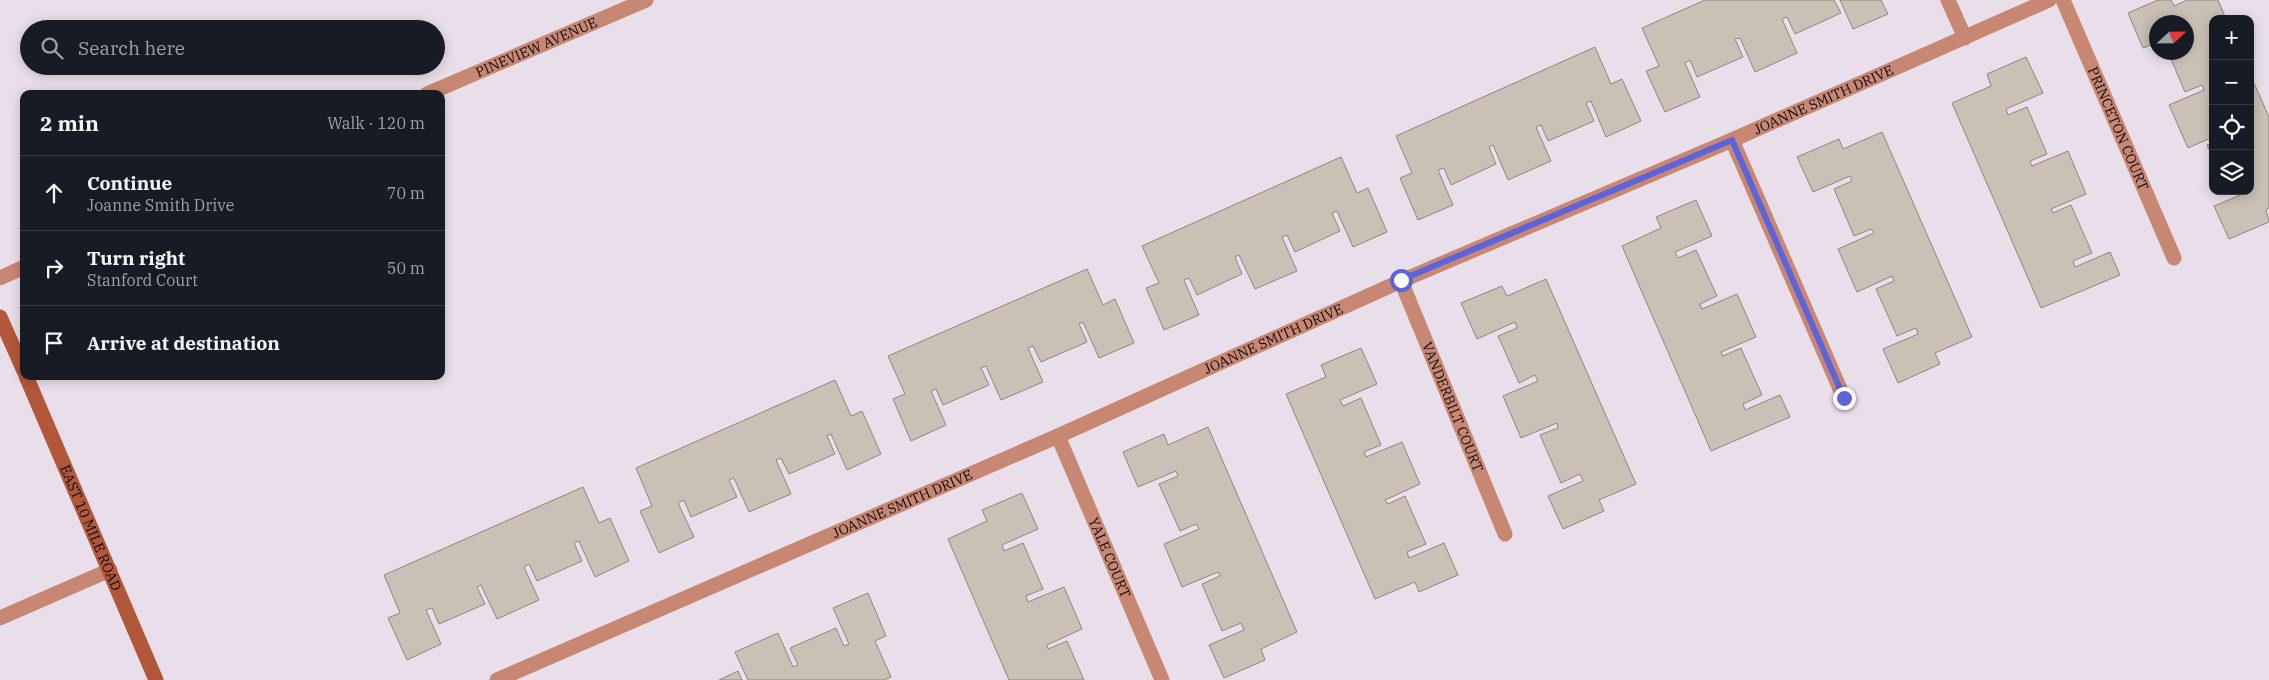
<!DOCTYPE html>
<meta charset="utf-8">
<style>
:root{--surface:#171b24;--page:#242831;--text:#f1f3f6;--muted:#9ea1a6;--line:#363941}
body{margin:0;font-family:"IBM Plex Serif",serif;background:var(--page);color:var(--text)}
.controls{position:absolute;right:15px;top:15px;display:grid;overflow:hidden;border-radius:10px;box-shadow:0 2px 12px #0003}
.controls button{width:45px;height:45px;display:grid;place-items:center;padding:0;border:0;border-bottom:1px solid var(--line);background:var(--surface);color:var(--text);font:25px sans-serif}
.compass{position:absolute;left:2149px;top:15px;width:45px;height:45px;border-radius:50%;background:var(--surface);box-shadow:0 2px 12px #0003;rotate:68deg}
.stop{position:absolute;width:15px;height:15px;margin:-11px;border:4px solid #5d63db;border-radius:50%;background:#fff}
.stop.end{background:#5d63db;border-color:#fff;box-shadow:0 1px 5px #0008}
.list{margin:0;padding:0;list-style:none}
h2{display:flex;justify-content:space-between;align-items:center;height:65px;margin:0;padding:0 20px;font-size:21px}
h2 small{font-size:16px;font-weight:400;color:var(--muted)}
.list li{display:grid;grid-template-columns:32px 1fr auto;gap:15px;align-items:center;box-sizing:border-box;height:75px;padding:0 20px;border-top:1px solid var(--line)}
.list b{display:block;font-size:19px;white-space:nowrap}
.list p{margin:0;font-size:16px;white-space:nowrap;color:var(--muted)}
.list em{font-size:16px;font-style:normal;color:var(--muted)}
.icon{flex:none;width:28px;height:28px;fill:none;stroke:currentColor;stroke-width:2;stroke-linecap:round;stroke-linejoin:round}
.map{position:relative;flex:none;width:2269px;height:680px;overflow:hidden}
.search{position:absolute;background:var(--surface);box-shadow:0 2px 12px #0003;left:20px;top:20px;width:425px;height:55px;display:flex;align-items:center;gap:12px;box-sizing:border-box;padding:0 18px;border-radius:28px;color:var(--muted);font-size:19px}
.panel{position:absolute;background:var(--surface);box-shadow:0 2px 12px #0003;left:20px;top:90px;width:425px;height:290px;border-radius:10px}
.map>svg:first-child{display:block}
.building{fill:#cac0b5;stroke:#8f867b}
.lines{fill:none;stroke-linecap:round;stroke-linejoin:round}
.street{stroke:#c78773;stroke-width:15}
.secondary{stroke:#b3573a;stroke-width:15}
.route{stroke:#5d63db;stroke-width:6}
.labels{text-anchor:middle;stroke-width:4;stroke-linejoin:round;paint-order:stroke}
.street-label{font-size:14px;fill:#0e0b0f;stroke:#fff}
</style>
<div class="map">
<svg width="2269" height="680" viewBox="0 0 2269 680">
<rect width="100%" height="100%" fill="#e9dfea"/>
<g class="building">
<polygon points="1705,0 1834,0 1841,13 1795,34 1787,17 1782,19 1797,53 1755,72 1740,38 1735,39 1743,57 1697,77 1690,60 1685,63 1700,97 1665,112 1646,71 1659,66 1642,28"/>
<polygon points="1840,0 1881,0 1888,14 1853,29"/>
<polygon points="2158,0 2171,0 2174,6 2187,0 2218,0 2226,19 2213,19 2213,137 2188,148 2169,105 2204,90 2202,85 2185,92 2168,52 2186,52 2186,22 2156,22 2156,43 2143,48 2128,13"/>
<polygon points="1595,47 1611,84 1622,79 1641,121 1606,137 1591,101 1586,103 1594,121 1548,141 1541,125 1536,127 1551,161 1508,180 1493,145 1489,147 1496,164 1451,185 1444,168 1438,170 1453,205 1418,220 1400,178 1412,173 1396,136"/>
<polygon points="2026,57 2043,93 2006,109 2008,115 2027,107 2047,154 2030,161 2032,166 2068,151 2086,194 2051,209 2053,213 2071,205 2092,253 2073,261 2075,267 2110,252 2120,275 2041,308 1952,103 1991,86 1987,74"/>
<polygon points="2250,74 2269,117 2269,208 2266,210 2269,222 2229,239 2214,206 2250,191"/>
<polygon points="1882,132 1972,337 1935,353 1940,364 1898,383 1883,349 1918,334 1916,328 1897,336 1876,289 1894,281 1892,276 1857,292 1838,249 1874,233 1871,229 1854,236 1834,189 1852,181 1850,176 1813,192 1797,157 1839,139 1843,149"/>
<polygon points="2213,143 2213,158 2207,145"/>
<polygon points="1341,157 1357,193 1368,188 1387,232 1353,247 1337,211 1332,213 1340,231 1295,252 1287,235 1282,237 1297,271 1255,289 1239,255 1235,257 1242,274 1197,295 1189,278 1184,280 1199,315 1164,330 1146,288 1159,283 1142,246"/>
<polygon points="1696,200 1712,236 1675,252 1678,258 1696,250 1717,296 1700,304 1702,309 1737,294 1756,337 1721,352 1723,356 1741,348 1762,395 1743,404 1745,410 1780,395 1790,417 1711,451 1622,246 1661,228 1656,217"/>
<polygon points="1087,269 1103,305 1115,299 1134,343 1099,358 1083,322 1079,324 1087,342 1041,362 1033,346 1028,348 1043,382 1001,400 986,366 981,368 989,385 943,405 936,389 931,391 946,425 911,441 893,399 905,394 888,356"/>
<polygon points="1546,279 1636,484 1599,500 1604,511 1563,529 1548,496 1583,481 1580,474 1561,483 1540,435 1558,428 1557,423 1521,438 1503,396 1538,381 1535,375 1519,383 1498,336 1517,328 1515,322 1477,339 1461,303 1502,286 1507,296"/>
<polygon points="1361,348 1377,384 1340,400 1343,406 1361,398 1381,445 1364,452 1366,457 1402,442 1420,484 1385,500 1388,504 1405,496 1426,544 1407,552 1409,558 1444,543 1458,575 1419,592 1415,582 1375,599 1286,394 1326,377 1321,365"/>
<polygon points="835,380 851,416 862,411 881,454 847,470 831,434 827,436 835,454 789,474 781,458 776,460 791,494 749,512 734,478 729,480 737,497 691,517 684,500 678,503 694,537 659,553 640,511 652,506 636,468"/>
<polygon points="1208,427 1297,632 1261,649 1265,660 1224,678 1209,645 1244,630 1241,623 1222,631 1202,584 1220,576 1218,572 1182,587 1164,544 1199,529 1196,524 1180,531 1159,484 1178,476 1176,471 1138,487 1123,452 1164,434 1168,445"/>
<polygon points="583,487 599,523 610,518 629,561 595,577 579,541 574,543 582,561 537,581 529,564 524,567 539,600 497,619 481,585 477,587 485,604 439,624 432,608 426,610 441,644 407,660 388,618 400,613 384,575"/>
<polygon points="1022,493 1038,529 1002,545 1004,551 1023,543 1043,589 1026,596 1028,602 1064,587 1082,629 1047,645 1048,649 1067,641 1084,680 1009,680 948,539 987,521 982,510"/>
<polygon points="868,593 886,636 875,641 891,677 884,680 748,680 735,652 778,633 793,667 798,665 790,648 836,628 844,646 849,644 833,608"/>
<polygon points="738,671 742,680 719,680"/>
</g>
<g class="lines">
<g class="street">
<polyline points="1948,0 1965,38"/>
<path id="s1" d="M2063,0L2174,258"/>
<path id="s2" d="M427,94L646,0"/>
<polyline points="1732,140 1844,398"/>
<polyline points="0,278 24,267"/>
<path id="s3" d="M1401,281L1505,534"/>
<path id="s4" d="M1058,436L1162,680"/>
<polyline points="0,618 110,570"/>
<path id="s5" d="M497,680L1058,436L1401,281L1732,140L2049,0"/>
</g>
<g class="secondary">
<polyline points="0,317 24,371"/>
<path id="s6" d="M26,376L156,680"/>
</g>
</g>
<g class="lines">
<polyline class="route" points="1401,280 1732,140 1844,398"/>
</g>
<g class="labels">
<g class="street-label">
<text dy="5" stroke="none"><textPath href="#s2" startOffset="119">PINEVIEW AVENUE</textPath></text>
<text dy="5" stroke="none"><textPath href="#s5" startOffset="1448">JOANNE SMITH DRIVE</textPath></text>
<text dy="5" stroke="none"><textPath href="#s1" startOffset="140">PRINCETON COURT</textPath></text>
<text dy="5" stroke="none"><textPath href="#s5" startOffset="848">JOANNE SMITH DRIVE</textPath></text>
<text dy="5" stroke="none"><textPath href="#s3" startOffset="136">VANDERBILT COURT</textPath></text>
<text dy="5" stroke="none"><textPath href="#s5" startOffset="442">JOANNE SMITH DRIVE</textPath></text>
<text dy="5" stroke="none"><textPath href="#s6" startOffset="165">EAST 10 MILE ROAD</textPath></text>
<text dy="5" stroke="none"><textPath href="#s4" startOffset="132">YALE COURT</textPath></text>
</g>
</g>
</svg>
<div class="controls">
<button>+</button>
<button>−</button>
<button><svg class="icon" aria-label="locate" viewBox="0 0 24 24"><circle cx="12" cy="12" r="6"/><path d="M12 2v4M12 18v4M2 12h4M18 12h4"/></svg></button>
<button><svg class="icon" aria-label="layers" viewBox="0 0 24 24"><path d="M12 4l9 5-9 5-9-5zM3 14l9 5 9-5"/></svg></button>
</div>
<svg class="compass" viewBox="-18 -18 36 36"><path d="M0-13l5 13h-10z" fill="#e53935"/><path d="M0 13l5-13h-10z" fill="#9ea1a6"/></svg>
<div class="stop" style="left:1401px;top:280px"></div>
<div class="stop end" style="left:1844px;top:398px"></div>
<div class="search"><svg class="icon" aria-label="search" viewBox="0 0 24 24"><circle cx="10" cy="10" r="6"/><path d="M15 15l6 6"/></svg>Search here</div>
<section class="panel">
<h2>2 min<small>Walk · 120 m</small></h2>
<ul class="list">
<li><svg class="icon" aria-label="ahead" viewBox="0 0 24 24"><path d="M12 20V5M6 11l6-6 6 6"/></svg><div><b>Continue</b><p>Joanne Smith Drive</p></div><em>70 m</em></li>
<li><svg class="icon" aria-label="right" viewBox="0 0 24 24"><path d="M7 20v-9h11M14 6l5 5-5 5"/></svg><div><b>Turn right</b><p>Stanford Court</p></div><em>50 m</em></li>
<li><svg class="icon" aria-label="arrive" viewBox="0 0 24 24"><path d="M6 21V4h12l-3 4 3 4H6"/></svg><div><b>Arrive at destination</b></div></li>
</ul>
</section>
</div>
